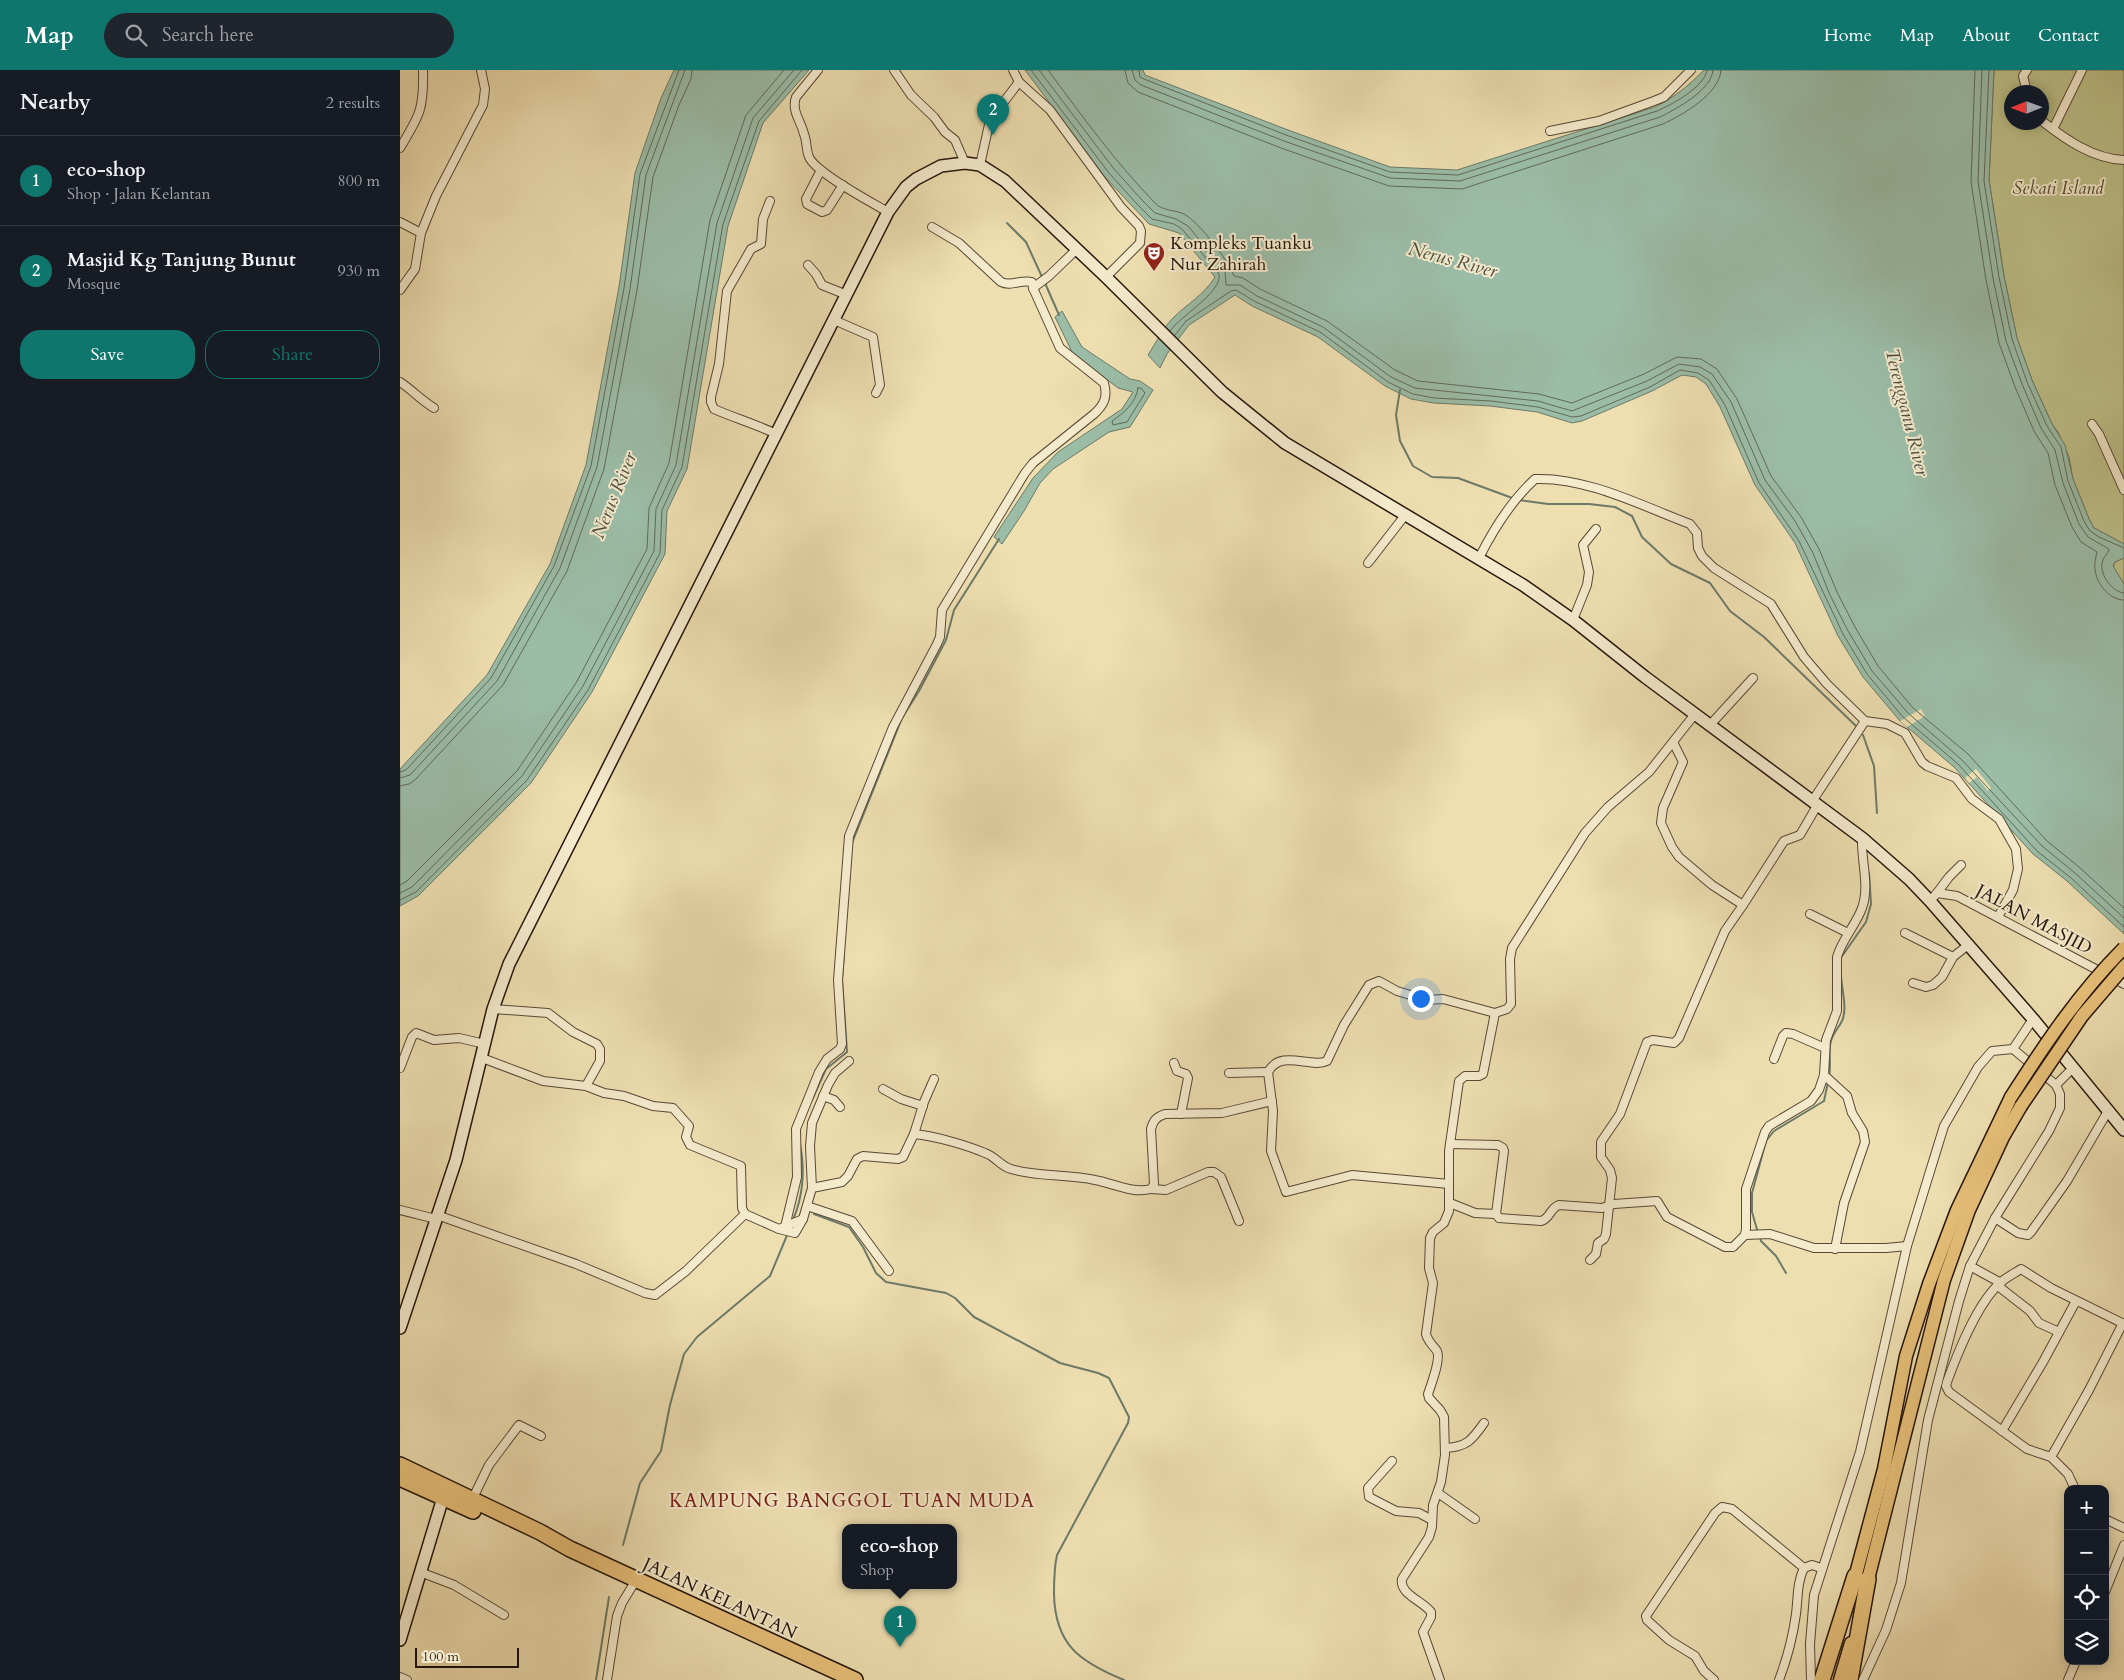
<!DOCTYPE html>
<meta charset="utf-8">
<style>
:root{--surface:#171b24;--page:#20242c;--text:#f1f3f6;--muted:#9ea1a6;--line:#363941;--accent:#0f766e}
body{margin:0;font-family:Cardo,serif;background:var(--page);color:var(--text)}
.controls{position:absolute;right:15px;bottom:15px;display:grid;overflow:hidden;border-radius:10px;box-shadow:0 2px 12px #0003}
.controls button{width:45px;height:45px;display:grid;place-items:center;padding:0;border:0;border-bottom:1px solid var(--line);background:var(--surface);color:var(--text);font:25px sans-serif}
.compass{position:absolute;left:1604px;top:15px;width:45px;height:45px;border-radius:50%;background:var(--surface);box-shadow:0 2px 12px #0003;rotate:269deg}
.scale{position:absolute;left:15px;bottom:12px;width:104px;box-sizing:border-box;padding-left:5px;border:2px solid #26160d;border-top:0;font-size:14px;line-height:18px;white-space:nowrap;color:#26160d;-webkit-text-stroke:4px #f4eacc;paint-order:stroke}
.you{position:absolute;left:1020px;top:928px;width:18px;height:18px;margin:-12px;border:4px solid #fff;border-radius:50%;background:#1a73e8;box-shadow:0 0 0 8px #1a73e833}
.badge{display:grid;place-items:center;width:32px;height:32px;border-radius:50%;background:var(--accent);color:#fff;font-size:16px;font-weight:700}
.pin{position:absolute;translate:-50% -41px;filter:drop-shadow(0 1px 2px #0008)}
.pin::after{content:'';position:absolute;top:26px;width:18px;height:15px;background:inherit;clip-path:polygon(0 0,100% 0,50% 100%)}
.popup{position:absolute;left:442px;top:1454px;width:115px;height:65px;box-sizing:border-box;display:grid;place-content:center;border-radius:10px;background:var(--surface);filter:drop-shadow(0 1px 4px #0005);font-size:16px;white-space:nowrap;color:var(--muted)}
.popup b{font-size:19px;color:var(--text)}
.popup::after{content:'';position:absolute;left:50%;top:100%;margin-left:-10px;border:10px solid transparent;border-top-color:var(--surface)}
.list{margin:0;padding:0;list-style:none}
h2{display:flex;justify-content:space-between;align-items:center;height:65px;margin:0;padding:0 20px;font-size:21px}
h2 small{font-size:16px;font-weight:400;color:var(--muted)}
.list li{display:grid;grid-template-columns:32px 1fr auto;gap:15px;align-items:center;box-sizing:border-box;height:90px;padding:0 20px;border-top:1px solid var(--line)}
.list b{display:block;font-size:19px;white-space:nowrap}
.list p{margin:0;font-size:16px;white-space:nowrap;color:var(--muted)}
.list em{font-size:16px;font-style:normal;color:var(--muted)}
.actions{display:flex;gap:10px;padding:15px 20px}
.actions a{flex:1;padding:11px 0;border:1px solid var(--accent);border-radius:20px;text-align:center;font-size:18px;color:var(--accent)}
.actions .main{background:var(--accent);color:#fff}
.icon{flex:none;width:28px;height:28px;fill:none;stroke:currentColor;stroke-width:2;stroke-linecap:round;stroke-linejoin:round}
.map{position:relative;flex:none;width:1724px;height:1610px;overflow:hidden}
header{display:flex;align-items:center;gap:30px;box-sizing:border-box;height:70px;padding:0 25px;background:var(--accent);color:#fff}
header strong{font-size:24px}
nav{display:flex;gap:28px;margin-inline-start:auto;font-size:18px}
.search{width:350px;height:45px;background:var(--page);display:flex;align-items:center;gap:12px;box-sizing:border-box;padding:0 18px;border-radius:28px;color:var(--muted);font-size:19px}
main{display:flex}
aside{flex:1;background:var(--surface)}
.map>svg:first-child{display:block}
.green{fill:#bec088;stroke:#726b4a;fill-rule:evenodd}
.water{fill:#9bbda7;stroke:#6c7a69}
.pier{fill:#eedfb1}
.lines{fill:none;stroke-linecap:round;stroke-linejoin:round}
.shore{stroke:#606a5a;stroke-width:1}
.stream{stroke:#6c7a69;stroke-width:2}
.street-casing{stroke:#584836;stroke-width:10}
.secondary-casing{stroke:#26160d;stroke-width:14}
.primary-casing{stroke:#26160d;stroke-width:15}
.highway-casing{stroke:#26160d;stroke-width:18}
.street{stroke:#f4eacc;stroke-width:8}
.secondary{stroke:#f4eacc;stroke-width:11}
.primary{stroke:#e7c078;stroke-width:12}
.highway{stroke:#e7c078;stroke-width:15}
.primary-bridge-casing{stroke:#26160d;stroke-width:15;stroke-linecap:butt}
.primary-bridge{stroke:#e7c078;stroke-width:12}
.labels{text-anchor:middle;stroke-width:4;stroke-linejoin:round;paint-order:stroke}
.park-label{font-size:18px;font-style:italic;fill:#544932;stroke:#f4eacc}
.poi-label{font-size:18px;fill:#26160d;stroke:#f4eacc;text-anchor:start}
.street-label{font-size:18px;fill:#26160d;stroke:#f4eacc}
.water-label{font-size:19px;font-style:italic;fill:#4f5043;stroke:#f4eacc}
.neighbourhood-label{font-size:19px;letter-spacing:1px;fill:#7a1f14;stroke:#f4eacc}
</style>
<header>
<strong>Map</strong>
<div class="search"><svg class="icon" aria-label="search" viewBox="0 0 24 24"><circle cx="10" cy="10" r="6"/><path d="M15 15l6 6"/></svg>Search here</div>
<nav><a>Home</a><a>Map</a><a>About</a><a>Contact</a></nav>
</header>
<main>
<aside>
<h2>Nearby<small>2 results</small></h2>
<ul class="list">
<li><span class="badge">1</span><div><b>eco-shop</b><p>Shop · Jalan Kelantan</p></div><em>800 m</em></li>
<li><span class="badge">2</span><div><b>Masjid Kg Tanjung Bunut</b><p>Mosque</p></div><em>930 m</em></li>
</ul>
<div class="actions"><a class="main">Save</a><a>Share</a></div>
</aside>
<div class="map">
<svg width="1724" height="1610" viewBox="0 0 1724 1610">
<rect width="100%" height="100%" fill="#eedfb1"/>
<filter id="stains"><feTurbulence type="fractalNoise" baseFrequency=".004" numOctaves="4"/><feColorMatrix values="0 0 0 0 .2 0 0 0 0 .09 0 0 0 0 .02 0 0 0 .5 -.17"/></filter>
<radialGradient id="worn" r=".72"><stop offset=".6" stop-color="#630" stop-opacity="0"/><stop offset="1" stop-color="#630" stop-opacity=".3"/></radialGradient>
<g class="green">
<path d="M1594,0H1724V474L1694,458L1689,449L1673,409L1669,387L1658,362L1652,354L1632,310L1617,268L1604,206L1589,110ZM1612,22H1642V52H1612Z"/>
<polygon points="1724,488 1724,514 1713,497 1715,492"/>
</g>
<g class="water">
<polygon points="274,0 409,0 363,53 328,156 287,399 267,441 265,484 192,622 131,713 18,826 0,836 0,699 87,605 150,494 186,395 219,217 235,103 261,28"/>
<path d="M625,0H743L745,5L888,60L990,97L1057,100L1255,37C1275,27 1288,16 1304,0H1594L1589,110L1604,206L1617,268L1632,310L1652,354L1665,375L1673,409L1689,449L1694,458L1724,474V488L1715,492L1713,496L1724,514V864L1667,811L1633,784L1554,697L1500,651L1463,607L1438,566L1395,473L1355,415L1320,337L1306,314L1296,307L1282,305L1252,321L1182,351L1172,353L1137,342L1090,336L1034,333L1011,329L985,316L918,267L852,236L835,225L789,255L767,284L760,298L748,285C756,273 763,258 773,248C787,234 804,225 815,207L779,163L749,154L734,138L705,107Z"/>
<polygon points="662,241 682,277 730,309 740,311 753,320 730,357 709,362 653,399 640,413 624,441 602,474 594,467 633,408 658,382 722,339 733,322 718,318 673,284 655,247"/>
</g>
<g class="pier">
<polygon points="1521,639 1525,646 1507,657 1500,651"/>
<polygon points="1576,699 1591,718 1588,721 1577,707 1569,713 1565,708"/>
</g>
<g class="lines">
<g class="shore">
<path d="M631,0L709,103L737,134L752,149L774,154L782,159L819,204C823,222 780,246 770,261"/>
<polyline points="639,0 714,99 742,130 755,143 776,149 788,156 825,201 826,215 840,215 857,226 923,257 991,307 1015,318 1138,331 1172,341 1247,311 1279,294 1300,297 1312,304 1331,332 1365,410 1395,451 1413,483 1430,525 1448,561 1472,601 1508,643 1562,690 1642,776 1675,803 1724,848"/>
<path d="M648,0C682,46 716,93 756,134C763,141 776,140 784,144C800,153 828,190 834,206L843,208L860,219L927,251L995,300L1018,311L1139,324L1172,333L1244,304L1277,287L1301,289L1317,299L1337,329L1371,406L1401,447L1419,479L1437,522L1455,557L1478,596L1513,638L1568,684L1647,771L1679,797L1724,838"/>
<path d="M725,0L728,13L738,22L881,78L989,116L1062,119L1263,54C1282,45 1320,24 1321,0"/>
<path d="M732,0L735,10L741,15L884,71L990,108L1060,111L1260,47C1276,39 1312,20 1313,0"/>
<path d="M739,0L740,7L744,9L886,65L990,102L1058,105L1257,41C1271,35 1305,17 1307,0"/>
<path d="M1575,0L1571,112L1586,210L1599,273L1615,317L1634,361L1648,383L1655,415L1672,457L1681,472L1697,482C1696,487 1694,493 1695,499C1696,513 1709,530 1724,530"/>
<path d="M1582,0L1578,111L1593,208L1606,271L1622,314L1641,358L1655,380L1663,413L1679,454L1688,467L1709,479C1708,484 1703,487 1702,493C1700,505 1712,522 1724,523"/>
<polyline points="1589,0 1584,111 1599,207 1612,269 1627,312 1647,356 1661,377 1668,411 1684,451 1690,461 1699,467 1724,478"/>
<polyline points="775,265 786,251 831,221 836,220 854,231 920,262 988,312 1013,324 1034,328 1091,331 1138,337 1172,347 1181,346 1250,317 1280,300 1298,303 1309,310 1325,335 1359,413 1399,471 1443,564 1467,604 1503,647 1558,694 1637,781 1671,808 1724,857"/>
<path d="M738,318H741L745,323L727,352L713,355L712,351C724,343 736,333 738,318Z"/>
<polyline points="0,702 6,700 91,608 154,496 191,396 224,218 240,104 279,0"/>
<polyline points="0,708 10,705 97,611 160,498 197,397 230,219 246,105 285,0"/>
<polyline points="0,716 9,714 15,710 103,615 167,501 204,399 237,220 253,107 279,35 291,9 292,0"/>
<polyline points="0,815 7,811 117,701 176,613 247,479 249,438 269,393 310,150 346,45 384,0"/>
<polyline points="0,823 12,817 122,706 183,616 254,481 256,439 276,395 317,153 353,48 394,0"/>
<polyline points="0,830 16,822 127,710 188,620 260,483 262,440 282,397 323,154 359,51 402,0"/>
</g>
<g class="stream">
<polyline points="607,153 626,172 643,209"/>
<polyline points="645,213 659,245"/>
<polyline points="1000,320 996,345 1000,371 1013,396 1032,407 1058,408 1115,429"/>
<polyline points="1119,430 1148,434 1189,434 1215,437 1232,446 1242,467 1271,494 1310,513 1330,541 1364,567 1456,656"/>
<polyline points="1463,665 1474,696 1477,743"/>
<polyline points="452,773 502,648 519,621 546,570 554,540 599,469"/>
<polyline points="448,823 451,786"/>
<polyline points="1440,889 1466,852 1471,834 1469,803"/>
<path d="M1429,1007C1431,997 1429,986 1430,976C1431,964 1437,961 1442,951C1448,939 1441,917 1441,904"/>
<polyline points="412,1030 426,999 447,982 442,909 444,885"/>
<path d="M414,1144L449,1157L463,1177L476,1203L486,1212L546,1223L555,1228L574,1247L660,1293L698,1303L709,1308L729,1347L728,1353L657,1485C654,1498 654,1510 654,1524C655,1575 680,1592 724,1610"/>
<path d="M393,1150C403,1126 405,1099 400,1074"/>
<polyline points="1358,1163 1352,1142 1352,1123 1366,1071 1374,1061 1424,1031 1428,1012"/>
<polyline points="1360,1168 1361,1171 1376,1186 1386,1203"/>
<polyline points="223,1475 240,1413 261,1381 270,1335 284,1284 297,1267 370,1206 388,1163"/>
<polyline points="196,1610 209,1527"/>
</g>
<g class="street-casing">
<g id="street">
<path d="M418,0L396,27C391,41 401,51 404,64C407,71 406,80 409,87C416,103 471,132 488,142"/>
<polyline points="494,0 511,25 534,47 545,62 555,70 565,93"/>
<polyline points="613,0 619,12 650,40 721,137 739,156 741,161 740,173 706,207"/>
<polyline points="1627,0 1623,6 1627,22"/>
<path d="M1642,51C1665,69 1693,89 1724,90"/>
<polyline points="1653,59 1682,0"/>
<polyline points="1150,61 1199,51 1254,31 1264,27 1291,0"/>
<path d="M0,78C20,45 24,39 23,0"/>
<polyline points="580,95 590,50 619,12"/>
<polyline points="421,100 406,129 407,134 422,142 427,140 443,115"/>
<path d="M370,131L363,149L361,174L351,179L327,221L319,294L311,327V332L314,339C334,348 356,354 376,364"/>
<polyline points="0,152 21,163"/>
<path d="M532,157L559,173L601,212C611,217 621,209 632,212L633,218"/>
<polyline points="408,195 416,204 422,215 447,225"/>
<polyline points="0,220 15,199 21,163 36,126 83,35 85,19 81,0"/>
<polyline points="434,250 473,267 480,315 476,323"/>
<path d="M0,312C12,320 21,330 34,338"/>
<polyline points="1692,354 1699,364 1724,420"/>
<path d="M1079,488C1093,460 1111,431 1135,409C1187,407 1242,436 1290,454L1297,463L1298,478L1302,486L1314,498L1371,534L1404,587L1427,614L1465,651L1487,654L1505,663L1522,692L1527,696L1556,708L1572,729L1599,749L1616,779L1618,799L1613,820L1598,847"/>
<polyline points="968,493 1006,444"/>
<polyline points="1173,550 1187,515 1189,502 1183,475 1196,459"/>
<polyline points="1310,655 1353,608"/>
<polyline points="1413,730 1465,651"/>
<polyline points="1537,823 1549,807 1561,795"/>
<polyline points="1530,831 1537,823 1557,826 1724,914"/>
<polyline points="1343,835 1384,771 1400,765 1418,734"/>
<polyline points="1410,844 1448,863"/>
<polyline points="1505,863 1553,887"/>
<polyline points="1513,913 1526,917 1533,915 1542,907 1553,887 1568,875"/>
<polyline points="93,939 148,943 173,962 197,974 200,979 200,991 186,1016"/>
<polyline points="1613,979 1633,949"/>
<polyline points="82,988 143,1011 186,1016 204,1023 224,1026 253,1036 273,1038 289,1056 286,1067 290,1075 341,1096 342,1138 345,1144"/>
<polyline points="1374,989 1383,966 1386,963 1393,964 1425,978"/>
<polyline points="774,993 777,1001 786,1004 788,1008 781,1044"/>
<polyline points="0,998 12,967 16,963 34,970 59,968 85,974"/>
<polyline points="829,1003 868,1002"/>
<polyline points="1424,1005 1447,1026 1452,1043 1463,1061 1465,1072 1444,1133 1435,1179"/>
<polyline points="1656,1015 1673,998"/>
<polyline points="483,1019 501,1029 523,1036"/>
<polyline points="423,1026 434,1030 440,1037"/>
<polyline points="514,1064 524,1032 534,1009"/>
<path d="M1050,1074L1098,1075L1103,1078L1104,1081L1096,1144L1099,1148L1141,1151C1150,1149 1150,1138 1159,1135L1202,1138L1214,1134L1257,1131L1267,1147L1325,1177H1333L1345,1165L1346,1159V1119L1365,1062L1369,1056L1411,1031L1419,1020L1424,1005L1426,970L1437,941V887C1442,869 1456,855 1462,838C1470,816 1461,791 1462,768"/>
<path d="M1049,1114L952,1105L886,1122L871,1081L873,1041L868,1002C881,978 911,999 927,991L944,955L969,915L979,911L997,921L1027,930L1043,929L1095,943"/>
<polyline points="412,1118 410,1076 412,1053 428,1015 435,1003 449,991"/>
<polyline points="751,1119 766,1120 808,1102 814,1102 821,1107 839,1151"/>
<polyline points="1050,1133 1075,1143 1096,1144"/>
<polyline points="407,1136 452,1151 489,1201"/>
<polyline points="0,1140 36,1149"/>
<path d="M37,1145L176,1194L245,1223L255,1225L286,1201L345,1144L379,1159L403,1149L412,1118L442,1112L448,1106L457,1089L463,1086L498,1089L503,1087L514,1064C535,1066 566,1075 585,1083C595,1086 600,1096 611,1099C638,1107 667,1104 695,1110C712,1113 733,1124 751,1119L754,1114L751,1059C753,1051 756,1047 765,1044L822,1043L872,1031"/>
<polyline points="1595,1148 1618,1163 1628,1165 1631,1162 1667,1111 1708,1041"/>
<path d="M385,1157L397,1107L396,1059L419,1002L427,989L440,979L442,974L438,910L449,766L493,657L537,574L540,567L542,540L625,403L633,393L694,344C704,335 708,327 704,313L660,278L633,218L649,206L677,179"/>
<polyline points="379,1159 395,1163 403,1149"/>
<polyline points="1345,1165 1370,1164 1414,1178 1486,1178 1507,1176"/>
<polyline points="1190,1190 1196,1184 1198,1173 1204,1169 1206,1164 1212,1108 1210,1100 1201,1087 1201,1072 1220,1044 1247,972 1253,970 1274,973 1279,968 1325,861 1343,835 1312,815 1279,787 1272,777 1261,753 1263,738 1283,692 1273,672"/>
<polyline points="1570,1196 1601,1213"/>
<polyline points="1598,1216 1630,1241 1639,1253 1659,1262"/>
<polyline points="1602,1361 1643,1292 1676,1231"/>
<path d="M1045,1378C1067,1377 1072,1370 1084,1353"/>
<polyline points="1651,1387 1689,1320 1723,1253"/>
<polyline points="992,1391 968,1418 969,1427 996,1441 1019,1443 1032,1450"/>
<path d="M1675,1419L1668,1404L1651,1387L1627,1379L1549,1322L1546,1316L1547,1312C1558,1282 1577,1233 1601,1212C1607,1207 1615,1203 1621,1199L1651,1218L1724,1254"/>
<polyline points="1038,1423 1075,1449"/>
<polyline points="72,1430 89,1395 119,1355 141,1366"/>
<polyline points="1705,1449 1724,1458"/>
<polyline points="20,1502 54,1515 104,1545"/>
<polyline points="1705,1522 1724,1475"/>
<polyline points="0,1607 7,1610"/>
<polyline points="207,1610 217,1546 222,1533 236,1510"/>
<path d="M1040,1610L1023,1562L1031,1547V1542C1023,1531 999,1524 1002,1509L1029,1467L1032,1457L1033,1435L1041,1412L1045,1385L1044,1347L1040,1340L1029,1328L1028,1324C1031,1315 1041,1289 1037,1281C1033,1275 1028,1272 1026,1264L1033,1213L1029,1198L1030,1168L1033,1162L1044,1153L1049,1141V1081L1059,1011L1065,1006H1079L1083,1004L1095,943L1107,939L1111,934L1110,889L1112,878L1185,763L1208,737L1249,702L1295,644"/>
<polyline points="1314,1610 1304,1601 1295,1586 1269,1570 1247,1550 1246,1546 1315,1443 1322,1437 1332,1439 1404,1498"/>
<path d="M1379,1610C1387,1589 1393,1566 1396,1544C1398,1528 1397,1512 1404,1498L1412,1495L1421,1498"/>
<polyline points="1411,1610 1410,1574 1414,1525 1460,1382 1507,1176 1544,1056 1578,997 1592,981 1613,979 1656,1015 1660,1024 1660,1038 1649,1061 1595,1148 1570,1196 1559,1231 1528,1350 1501,1513 1486,1560 1463,1610"/>
<polyline points="1668,1610 1676,1591"/>
</g>
</g>
<g class="secondary-casing">
<g id="secondary">
<polyline points="0,1258 56,1090 93,939 109,894 488,142 506,117 516,109 541,96 565,93 580,95 605,111 706,207 822,322 885,373 1123,515 1173,550 1245,607 1462,768 1509,809 1530,831 1633,949 1724,1060"/>
<polyline points="0,1570 45,1421"/>
</g>
</g>
<g class="primary-casing">
<g id="primary">
<polyline points="1453,1515 1484,1399 1506,1286 1529,1214 1557,1140 1611,1027"/>
<polyline points="1466,1517 1544,1210 1569,1140 1603,1067 1621,1036"/>
<polyline points="1440,1610 1451,1573"/>
</g>
</g>
<g class="highway-casing">
<g id="highway">
<polyline points="0,1395 140,1462 170,1479 455,1610"/>
<polyline points="0,1408 73,1441"/>
<polyline points="1422,1610 1455,1506"/>
<polyline points="1450,1610 1468,1509"/>
</g>
</g>
<use href="#street" class="street"/>
<use href="#secondary" class="secondary"/>
<use href="#primary" class="primary"/>
<use href="#highway" class="highway"/>
<g class="primary-bridge-casing">
<g id="primary-bridge">
<path d="M1611,1027C1645,974 1679,923 1724,878"/>
<polyline points="1621,1036 1682,946 1724,897"/>
</g>
</g>
<use href="#primary-bridge" class="primary-bridge"/>
</g>
<defs>
<g id="theatre-pin" transform="scale(1.125)"><path d="M0 17L-7.5 6A9.5 9.5 0 1 1 7.5 6Z" fill="#8f2418" stroke="#f4eacc"/><path d="M-5-5.5Q0-4 5-5.5V0Q5 5 0 6Q-5 5-5 0ZM-3.3-2.5H-1v1.5H-3.3ZM1-2.5H3.3v1.5H1ZM-2.8 1Q0 5.5 2.8 1Z" fill="#fff"/></g>
</defs>
<g fill-rule="evenodd">
<use href="#theatre-pin" x="754" y="183"/>
</g>
<g class="labels">
<g class="park-label">
<text x="1658" y="124">Sekati Island</text>
</g>
<g class="poi-label">
<text x="770" y="179">Kompleks Tuanku<tspan x="770" dy="21">Nur Zahirah</tspan></text>
</g>
<g class="street-label">
<text transform="translate(1634 849) rotate(28)" y="6">JALAN MASJID</text>
<text transform="translate(320 1528) rotate(25)" y="6">JALAN KELANTAN</text>
</g>
<g class="water-label">
<text transform="translate(1053 189) rotate(15)" y="7">Nerus River</text>
<text transform="translate(1508 342) rotate(76)" y="7">Terengganu River</text>
<text transform="translate(213 425) rotate(-68)" y="7">Nerus River</text>
</g>
<g class="neighbourhood-label">
<text x="452" y="1437">KAMPUNG BANGGOL TUAN MUDA</text>
</g>
</g>
<rect width="100%" height="100%" filter="url(#stains)"/>
<rect width="100%" height="100%" fill="url(#worn)"/>
</svg>
<div class="controls">
<button>+</button>
<button>−</button>
<button><svg class="icon" aria-label="locate" viewBox="0 0 24 24"><circle cx="12" cy="12" r="6"/><path d="M12 2v4M12 18v4M2 12h4M18 12h4"/></svg></button>
<button><svg class="icon" aria-label="layers" viewBox="0 0 24 24"><path d="M12 4l9 5-9 5-9-5zM3 14l9 5 9-5"/></svg></button>
</div>
<svg class="compass" viewBox="-18 -18 36 36"><path d="M0-13l5 13h-10z" fill="#e53935"/><path d="M0 13l5-13h-10z" fill="#9ea1a6"/></svg>
<div class="scale">100 m</div>
<div class="you"></div>
<div class="pin badge" style="left:500px;top:1577px">1</div>
<div class="popup"><b>eco-shop</b>Shop</div>
<div class="pin badge" style="left:593px;top:65px">2</div>
</div>
</main>
